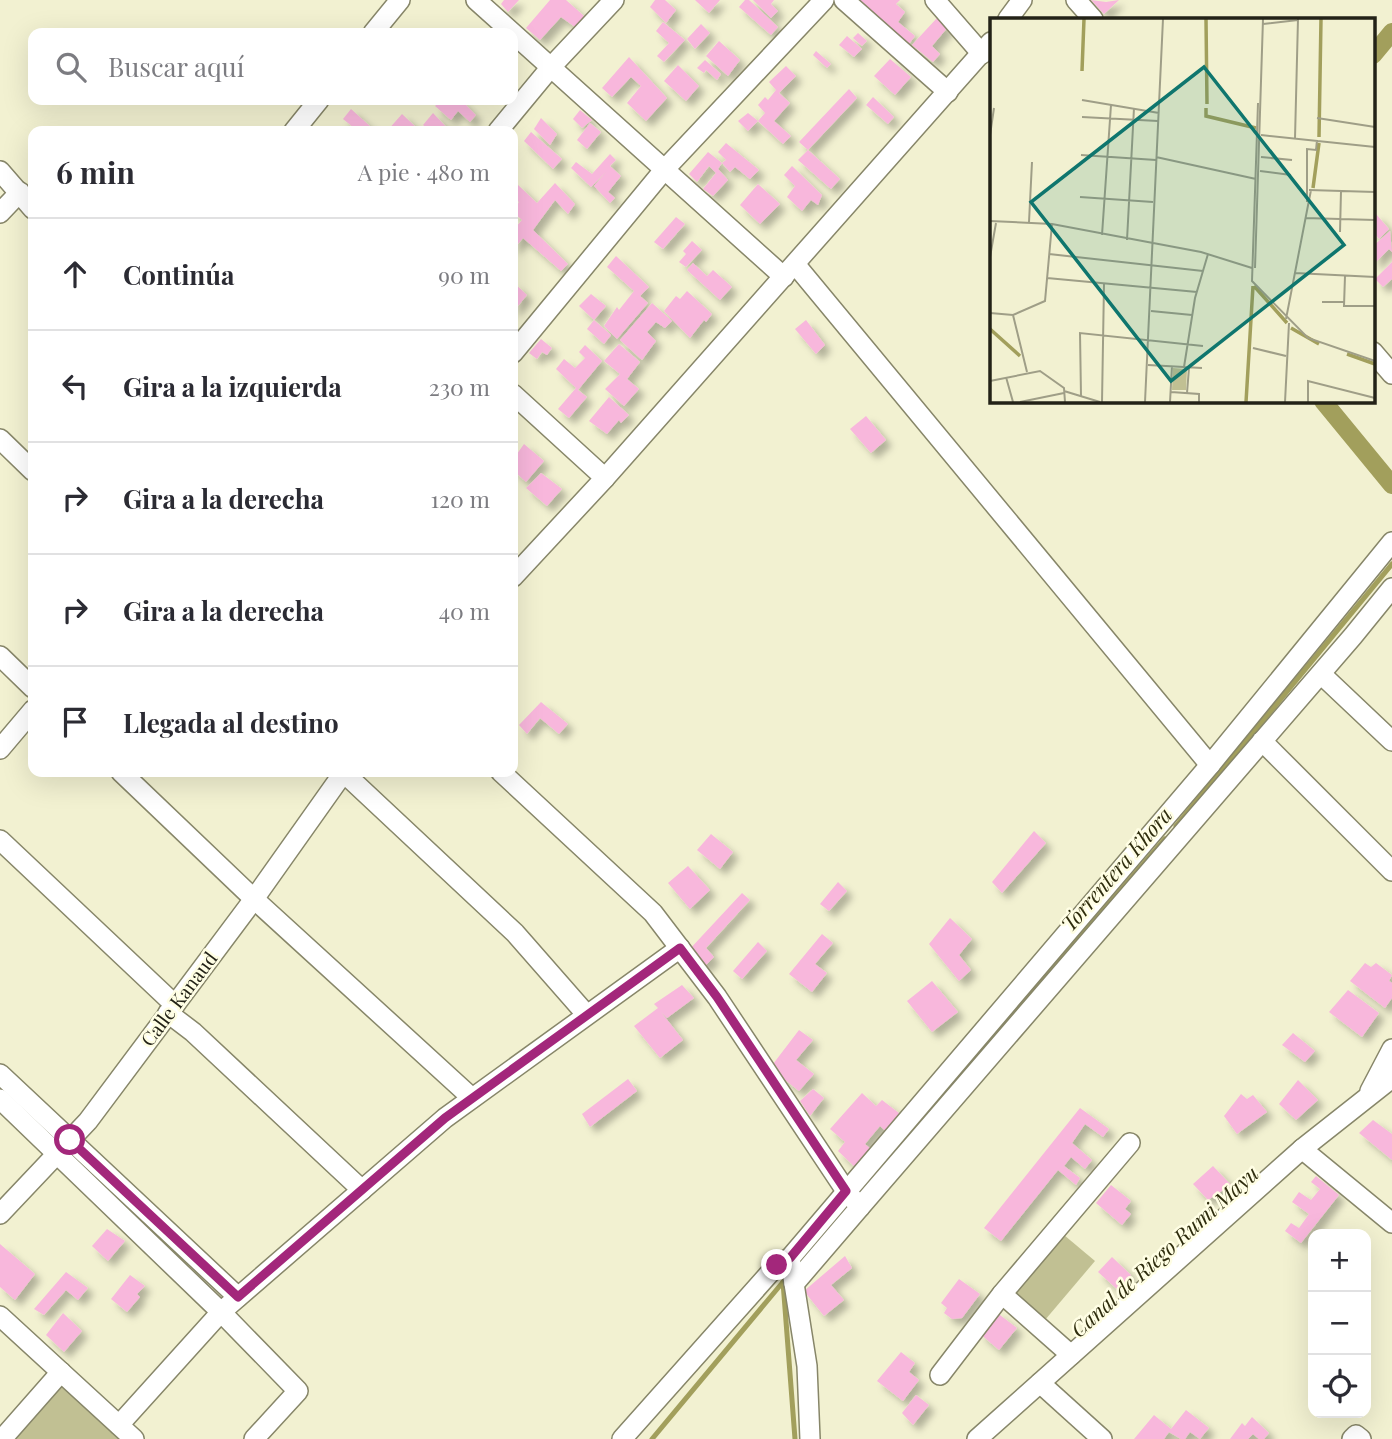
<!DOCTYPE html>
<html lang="es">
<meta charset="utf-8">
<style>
:root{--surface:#fff;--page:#f7f7f7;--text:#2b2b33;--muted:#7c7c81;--line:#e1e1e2}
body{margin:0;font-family:"Playfair Display",serif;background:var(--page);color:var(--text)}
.controls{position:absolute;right:21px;bottom:21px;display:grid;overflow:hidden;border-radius:14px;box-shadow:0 7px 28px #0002}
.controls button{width:63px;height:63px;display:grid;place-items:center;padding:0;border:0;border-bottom:2px solid var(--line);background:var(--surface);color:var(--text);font:35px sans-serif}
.stop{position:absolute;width:21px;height:21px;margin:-16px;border:5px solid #a3277b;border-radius:50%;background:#fff}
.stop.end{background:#a3277b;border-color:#fff;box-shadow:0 2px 7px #0008}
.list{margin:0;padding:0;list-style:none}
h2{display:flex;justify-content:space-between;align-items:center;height:91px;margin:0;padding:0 28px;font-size:30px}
h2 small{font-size:23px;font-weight:400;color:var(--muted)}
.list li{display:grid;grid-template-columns:46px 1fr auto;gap:21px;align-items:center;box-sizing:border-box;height:112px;padding:0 28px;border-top:2px solid var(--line)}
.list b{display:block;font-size:26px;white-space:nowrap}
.list em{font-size:23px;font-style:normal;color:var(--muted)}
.icon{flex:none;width:38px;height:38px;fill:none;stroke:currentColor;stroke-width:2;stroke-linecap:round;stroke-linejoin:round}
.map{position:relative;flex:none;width:1392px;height:1439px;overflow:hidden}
.search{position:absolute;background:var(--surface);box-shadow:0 7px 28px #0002;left:28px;top:28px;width:490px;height:77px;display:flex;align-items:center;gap:18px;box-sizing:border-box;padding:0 24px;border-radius:14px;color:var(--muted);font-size:26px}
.panel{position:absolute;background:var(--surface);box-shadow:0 7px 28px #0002;left:28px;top:126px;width:490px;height:651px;border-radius:14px}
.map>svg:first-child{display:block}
.green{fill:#c1c093}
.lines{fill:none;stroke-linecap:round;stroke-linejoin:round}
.stream{stroke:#a29f5c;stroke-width:5}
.canal{stroke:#a29f5c;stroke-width:18}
.building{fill:#f8b7dc;filter:url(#shadow)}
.minor-casing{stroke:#878669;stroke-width:22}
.minor{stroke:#fff;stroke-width:19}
.route{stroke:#a3277b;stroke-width:9}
.labels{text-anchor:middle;stroke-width:5;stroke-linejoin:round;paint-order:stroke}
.street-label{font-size:19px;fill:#232217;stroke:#fffee4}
.water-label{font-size:21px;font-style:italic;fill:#2e2c0d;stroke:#fffee4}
.inset-river{fill:none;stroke:#a29f5c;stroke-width:3.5}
.inset-road{fill:none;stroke:#9f9e87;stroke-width:2}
.view{fill:#0f766e;fill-opacity:0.15;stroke:#0f766e;stroke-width:3.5}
.inset-edge{fill:none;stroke:#232217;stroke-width:3.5}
</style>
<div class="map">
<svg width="1392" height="1439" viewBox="0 0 1392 1439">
<defs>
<filter id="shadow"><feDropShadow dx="6" dy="6" stdDeviation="3.5" flood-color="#0004"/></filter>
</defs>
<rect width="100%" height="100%" fill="#f2f1d1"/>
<g class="green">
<polygon points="1064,1235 1095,1261 1045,1320 1014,1295"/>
<polygon points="62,1384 122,1439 13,1439"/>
</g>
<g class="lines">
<g class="stream">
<polyline points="1176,826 1392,564"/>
<polyline points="949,1089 1165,839"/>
<polyline points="783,1282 795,1439"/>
<polyline points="652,1439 783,1282"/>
</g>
<g class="canal">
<polyline points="1373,55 1392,32"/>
<polyline points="1323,401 1392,485"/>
</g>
</g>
<g class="building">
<polygon points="504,0 519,0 508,12 501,4"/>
<polygon points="550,0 566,0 584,16 575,27 561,17 540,40 526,28"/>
<polygon points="655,0 665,0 676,10 666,23 650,7"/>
<polygon points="695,0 720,0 709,13"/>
<polygon points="745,0 749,0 778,27 771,35 739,7"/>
<polygon points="753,0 774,0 771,4 778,11 771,18"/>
<polygon points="858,0 900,0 896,4 905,12 898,22 915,36 909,44"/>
<polygon points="1091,0 1106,2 1119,0 1104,14"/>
<polygon points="937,18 948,27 932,46 940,54 933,62 912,45"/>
<polygon points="663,22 685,40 664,62 657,56 669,43 656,31"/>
<polygon points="701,24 710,33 695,49 687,39"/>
<polygon points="858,33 867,41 862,46 853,38"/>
<polygon points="847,36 862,49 854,57 839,45"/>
<polygon points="719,41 740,60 728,76 706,56"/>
<polygon points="816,51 831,64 827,68 813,55"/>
<polygon points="629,57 667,98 646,121 627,103 641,86 631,77 612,97 602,88"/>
<polygon points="890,59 911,77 895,95 874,76"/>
<polygon points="705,60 721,74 717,80 706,70 704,73 697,68"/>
<polygon points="678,65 699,86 686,101 664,81"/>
<polygon points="786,66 796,76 779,93 790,103 774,121 791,136 783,144 758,121 748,131 738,121 748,113 758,121 765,113 758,105 765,97 768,100 776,90 769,82"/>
<polygon points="849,89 857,98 808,150 799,142"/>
<polygon points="873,97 894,117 888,124 866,105"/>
<polygon points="441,100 461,100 476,115 470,122 458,111 451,120 435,106"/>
<polygon points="351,109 372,128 370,131 358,131 343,119"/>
<polygon points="580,110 592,120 582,128 573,119"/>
<polygon points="433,113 450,131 431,131 423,125"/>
<polygon points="402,114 418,129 420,131 387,131"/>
<polygon points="541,118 557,134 550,145 534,129"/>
<polygon points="590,123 601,132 587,149 577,140"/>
<polygon points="531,132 562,159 553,169 524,141"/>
<polygon points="726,143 759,170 750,179 735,167 730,172 722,163 726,160 718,152"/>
<polygon points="808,150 840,179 831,189 798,160"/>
<polygon points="708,152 722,163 718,169 728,180 713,196 703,189 716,173 709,166 697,182 689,174"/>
<polygon points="610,154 616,160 610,166 621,176 608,192 615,198 610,203 594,186 606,172 591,187 571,168 576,162 592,174"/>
<polygon points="792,166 822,195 818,205 811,200 802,211 787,197 795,186 784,175"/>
<polygon points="555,183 575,204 568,214 555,200 533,230 568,264 561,271 523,238 513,250 513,230 522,220 513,212 519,202 513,196 513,188 517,184 537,203"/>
<polygon points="758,184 780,204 760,224 740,205"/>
<polygon points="1376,214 1389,229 1379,239 1375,234 1373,237 1373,217"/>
<polygon points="676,217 685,224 663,249 654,242"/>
<polygon points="1390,231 1392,252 1389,249 1374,264 1373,246"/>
<polygon points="692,241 702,250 686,267 679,262 686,254 683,251"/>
<polygon points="616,256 649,287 640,296 648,303 617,339 604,326 617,307 619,310 634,291 607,267"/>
<polygon points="1392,262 1392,279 1383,287 1375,279"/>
<polygon points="693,263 707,276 713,270 732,287 720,300 687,270"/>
<polygon points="513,282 527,295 513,312"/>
<polygon points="687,291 712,314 706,322 704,320 690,338 664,311 676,296 680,299"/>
<polygon points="591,294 606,306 594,320 579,306"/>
<polygon points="652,303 672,321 665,328 656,322 647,332 656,341 642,360 620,340"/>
<polygon points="594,320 611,335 604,344 587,329"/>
<polygon points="806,320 825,345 816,354 795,329"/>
<polygon points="541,339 552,348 547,355 542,352 537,359 529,353"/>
<polygon points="619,344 640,362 627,379 639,389 624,406 605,389 620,374 604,361"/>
<polygon points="585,345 602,361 578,390 587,397 569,418 558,409 576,388 556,369 564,359 575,368 585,358 579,352"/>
<polygon points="609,397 629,415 621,423 619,420 607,434 589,421"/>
<polygon points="866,416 886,440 871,453 850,429"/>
<polygon points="524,444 544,461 526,482 513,470 513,456 514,458"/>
<polygon points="541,473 562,489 547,506 526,488"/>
<polygon points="541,702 568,724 559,734 540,718 527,734 519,725"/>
<polygon points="1034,831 1046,843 1002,893 992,882"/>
<polygon points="711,834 733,852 720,869 697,850"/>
<polygon points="688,866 710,890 690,909 668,883"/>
<polygon points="838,882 847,891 829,911 820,904"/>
<polygon points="742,893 750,900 706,948 714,957 703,968 688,951"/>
<polygon points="950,918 972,939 959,955 971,970 959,981 929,944"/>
<polygon points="822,934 833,943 815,964 827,973 812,992 789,974"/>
<polygon points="758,942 767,951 742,979 733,971"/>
<polygon points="1365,963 1371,967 1376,963 1392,975 1389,981 1392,983 1392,998 1385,1008 1350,981"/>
<polygon points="932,981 958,1012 932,1032 907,1001"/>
<polygon points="682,985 694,998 667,1018 661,1012 683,1040 660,1058 634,1026 658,1008 654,1004"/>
<polygon points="1348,990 1379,1013 1362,1037 1329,1012"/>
<polygon points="799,1030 813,1040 796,1060 814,1074 799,1091 770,1068"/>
<polygon points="1293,1033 1315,1051 1305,1062 1282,1045"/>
<polygon points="628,1079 637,1091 590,1127 582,1114"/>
<polygon points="1298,1080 1318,1100 1296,1120 1279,1104"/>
<polygon points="813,1089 824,1098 810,1116 800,1101"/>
<polygon points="862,1093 876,1106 882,1100 908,1120 893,1138 880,1126 865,1144 874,1152 858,1170 838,1151 845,1142 830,1129"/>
<polygon points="1241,1094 1247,1099 1253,1095 1267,1112 1237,1134 1224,1116"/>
<polygon points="1080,1108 1109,1129 1103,1137 1085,1124 1072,1143 1092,1160 1085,1169 1071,1157 1064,1166 1080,1178 1076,1185 1058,1170 1001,1241 984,1228"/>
<polygon points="1373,1120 1392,1134 1392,1160 1359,1133"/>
<polygon points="1213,1166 1231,1185 1208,1200 1193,1184"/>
<polygon points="1316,1176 1339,1195 1301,1243 1285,1231 1291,1223 1299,1228 1309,1214 1292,1202 1299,1192 1311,1200 1320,1189 1311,1182"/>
<polygon points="1111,1185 1131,1201 1125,1209 1131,1214 1122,1225 1096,1203"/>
<polygon points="107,1229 125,1241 108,1261 92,1246"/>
<polygon points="0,1244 35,1274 15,1300 0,1287"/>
<polygon points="845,1256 852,1268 831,1285 844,1300 824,1316 804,1291"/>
<polygon points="1112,1257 1131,1275 1118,1290 1098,1272"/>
<polygon points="66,1272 88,1288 78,1300 66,1290 44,1315 34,1309"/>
<polygon points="130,1275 145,1286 137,1294 140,1297 127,1312 111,1299"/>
<polygon points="959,1279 980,1294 962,1318 952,1319 944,1313 947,1308 941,1303"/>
<polygon points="996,1312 1017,1328 999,1350 979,1333"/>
<polygon points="63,1313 82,1331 64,1352 46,1335"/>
<polygon points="901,1352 915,1363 909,1372 919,1380 903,1401 877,1381"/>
<polygon points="916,1395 929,1405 913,1425 902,1413"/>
<polygon points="1186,1410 1209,1428 1200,1439 1190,1432 1185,1439 1181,1439 1169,1432 1164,1439 1134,1439 1154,1415 1171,1429"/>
<polygon points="1252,1417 1269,1433 1264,1439 1259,1439 1253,1434 1248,1439 1230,1439 1242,1423 1245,1426"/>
</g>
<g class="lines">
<g class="minor-casing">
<g id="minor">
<polyline points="476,0 784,277"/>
<polyline points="844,0 948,92"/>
<polyline points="935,0 982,54"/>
<polyline points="1076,0 1093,19"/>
<polyline points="1008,19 1022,0"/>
<polyline points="373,33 400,0"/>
<polyline points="294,131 319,100"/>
<polyline points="498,131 551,67 614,0"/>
<polyline points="0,171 33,209"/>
<polyline points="0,213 20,192"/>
<polyline points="795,264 1210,765"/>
<polyline points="1373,352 1392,374"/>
<polyline points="513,353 664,170 824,0"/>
<polyline points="513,394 605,478"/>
<polyline points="0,439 33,471"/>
<polyline points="513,577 605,478 991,42"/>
<polyline points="0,656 33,688"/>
<polyline points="1321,674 1392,741"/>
<polyline points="1262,741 1392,871"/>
<polyline points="0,749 33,710"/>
<polyline points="121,772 254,899 472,1098"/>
<polyline points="343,772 515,933 586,1014"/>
<polyline points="501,772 653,913 717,997 846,1191 860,1207 794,1284"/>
<polyline points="0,840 175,1005"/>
<polyline points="168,1013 193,1032 362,1190"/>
<polyline points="0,1074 238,1297"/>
<polyline points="1370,1091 1392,1049"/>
<polyline points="0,1099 221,1312 298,1391 254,1439"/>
<polyline points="1302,1149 1392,1223"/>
<polyline points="860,1207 1353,636 1392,588"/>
<polyline points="0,1214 88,1121 254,899 344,772"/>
<polyline points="1002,1294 1071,1355"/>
<polyline points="0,1316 134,1439"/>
<polyline points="940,1375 1002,1294 1130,1143"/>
<polyline points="1040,1383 1102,1439"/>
<polyline points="119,1425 221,1312 445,1118 680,948"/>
<polyline points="2,1439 61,1372"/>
<polyline points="622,1439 777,1265 790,1258"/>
<polyline points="810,1439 807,1366 790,1258 1210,765 1392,542"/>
<polyline points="977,1439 1302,1149 1392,1078"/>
<polyline points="1352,1439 1356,1435 1361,1439"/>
</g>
</g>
<use href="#minor" class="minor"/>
</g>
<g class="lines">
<polyline class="route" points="70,1140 238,1297 445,1118 680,948 717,997 846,1191 790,1258 777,1265"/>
</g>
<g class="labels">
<g class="street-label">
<text transform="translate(179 999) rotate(-53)" y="7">Calle Kanaud</text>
</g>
<g class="water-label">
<text transform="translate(1117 870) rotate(-49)" y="7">Torrentera Khora</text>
<text transform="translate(1165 1252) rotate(-42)" y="7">Canal de Riego Rumi Mayu</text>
</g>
</g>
<g transform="translate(990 18)">
<rect width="385" height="385" fill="#f2f1d1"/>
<path d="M183,350L197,351L196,372H182Z" fill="#c1c093"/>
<path class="inset-river" d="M216,1L217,86M92,53L94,1M216,90V98L266,110M329,119L331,1M323,170L329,125M264,268L297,305M301,310L329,326M0,311L30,338M357,336L385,346M256,384L263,268"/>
<path class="inset-road" d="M273,6L308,2M92,82L169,95M268,85L262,263L318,320L385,343M92,99L168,103M327,100L385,109M0,117L4,90M271,117L385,129M305,120L308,1M91,137L166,142M166,139L266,161M271,139L302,142M270,153L301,157M319,172L385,174M90,179L163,184M317,184V131L326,132L327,122M315,200L385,202M0,203L62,206L211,234L262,250M39,204L42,144M350,214L351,173M112,217L121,87M137,222L144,90M59,236L213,253M0,239L6,205M265,250L273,1M305,255L385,259M355,258L354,288H385M57,260L207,274M332,284H354M161,293L202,297M0,295L23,297L55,283L62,206M23,297L37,354M296,301L321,172M263,330L296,338M158,347L212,350M194,349L205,280L218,236M16,359L23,384M0,363L50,353L74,370L75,384M74,373L110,384M181,374L209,376V384M197,375L199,350M91,378L90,315L213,328M30,384L74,375M112,384L114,266M155,384L173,1M180,384L182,348M295,384L299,305M318,384V363L385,380"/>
<path class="view" d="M214,49L354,227L181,363L41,184Z"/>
<rect width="385" height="385" class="inset-edge"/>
</g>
</svg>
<div class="controls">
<button>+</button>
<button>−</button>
<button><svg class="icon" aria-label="locate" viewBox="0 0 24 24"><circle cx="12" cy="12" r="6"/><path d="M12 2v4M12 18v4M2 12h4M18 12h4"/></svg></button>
</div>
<div class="stop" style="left:70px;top:1140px"></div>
<div class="stop end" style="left:777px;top:1265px"></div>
<div class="search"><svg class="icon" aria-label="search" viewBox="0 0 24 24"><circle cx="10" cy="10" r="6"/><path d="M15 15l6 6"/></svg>Buscar aquí</div>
<section class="panel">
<h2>6 min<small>A pie · 480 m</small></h2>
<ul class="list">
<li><svg class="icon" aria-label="ahead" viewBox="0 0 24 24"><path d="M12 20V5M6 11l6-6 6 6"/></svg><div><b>Continúa</b></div><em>90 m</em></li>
<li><svg class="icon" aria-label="left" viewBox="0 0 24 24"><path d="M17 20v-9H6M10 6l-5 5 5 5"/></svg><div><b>Gira a la izquierda</b></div><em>230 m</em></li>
<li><svg class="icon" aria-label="right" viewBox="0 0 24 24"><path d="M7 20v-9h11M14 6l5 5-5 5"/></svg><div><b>Gira a la derecha</b></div><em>120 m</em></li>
<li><svg class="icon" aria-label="right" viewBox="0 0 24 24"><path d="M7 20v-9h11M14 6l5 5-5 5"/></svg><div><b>Gira a la derecha</b></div><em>40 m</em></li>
<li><svg class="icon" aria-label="arrive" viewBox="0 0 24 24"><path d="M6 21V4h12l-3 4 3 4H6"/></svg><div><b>Llegada al destino</b></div></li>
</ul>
</section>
</div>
